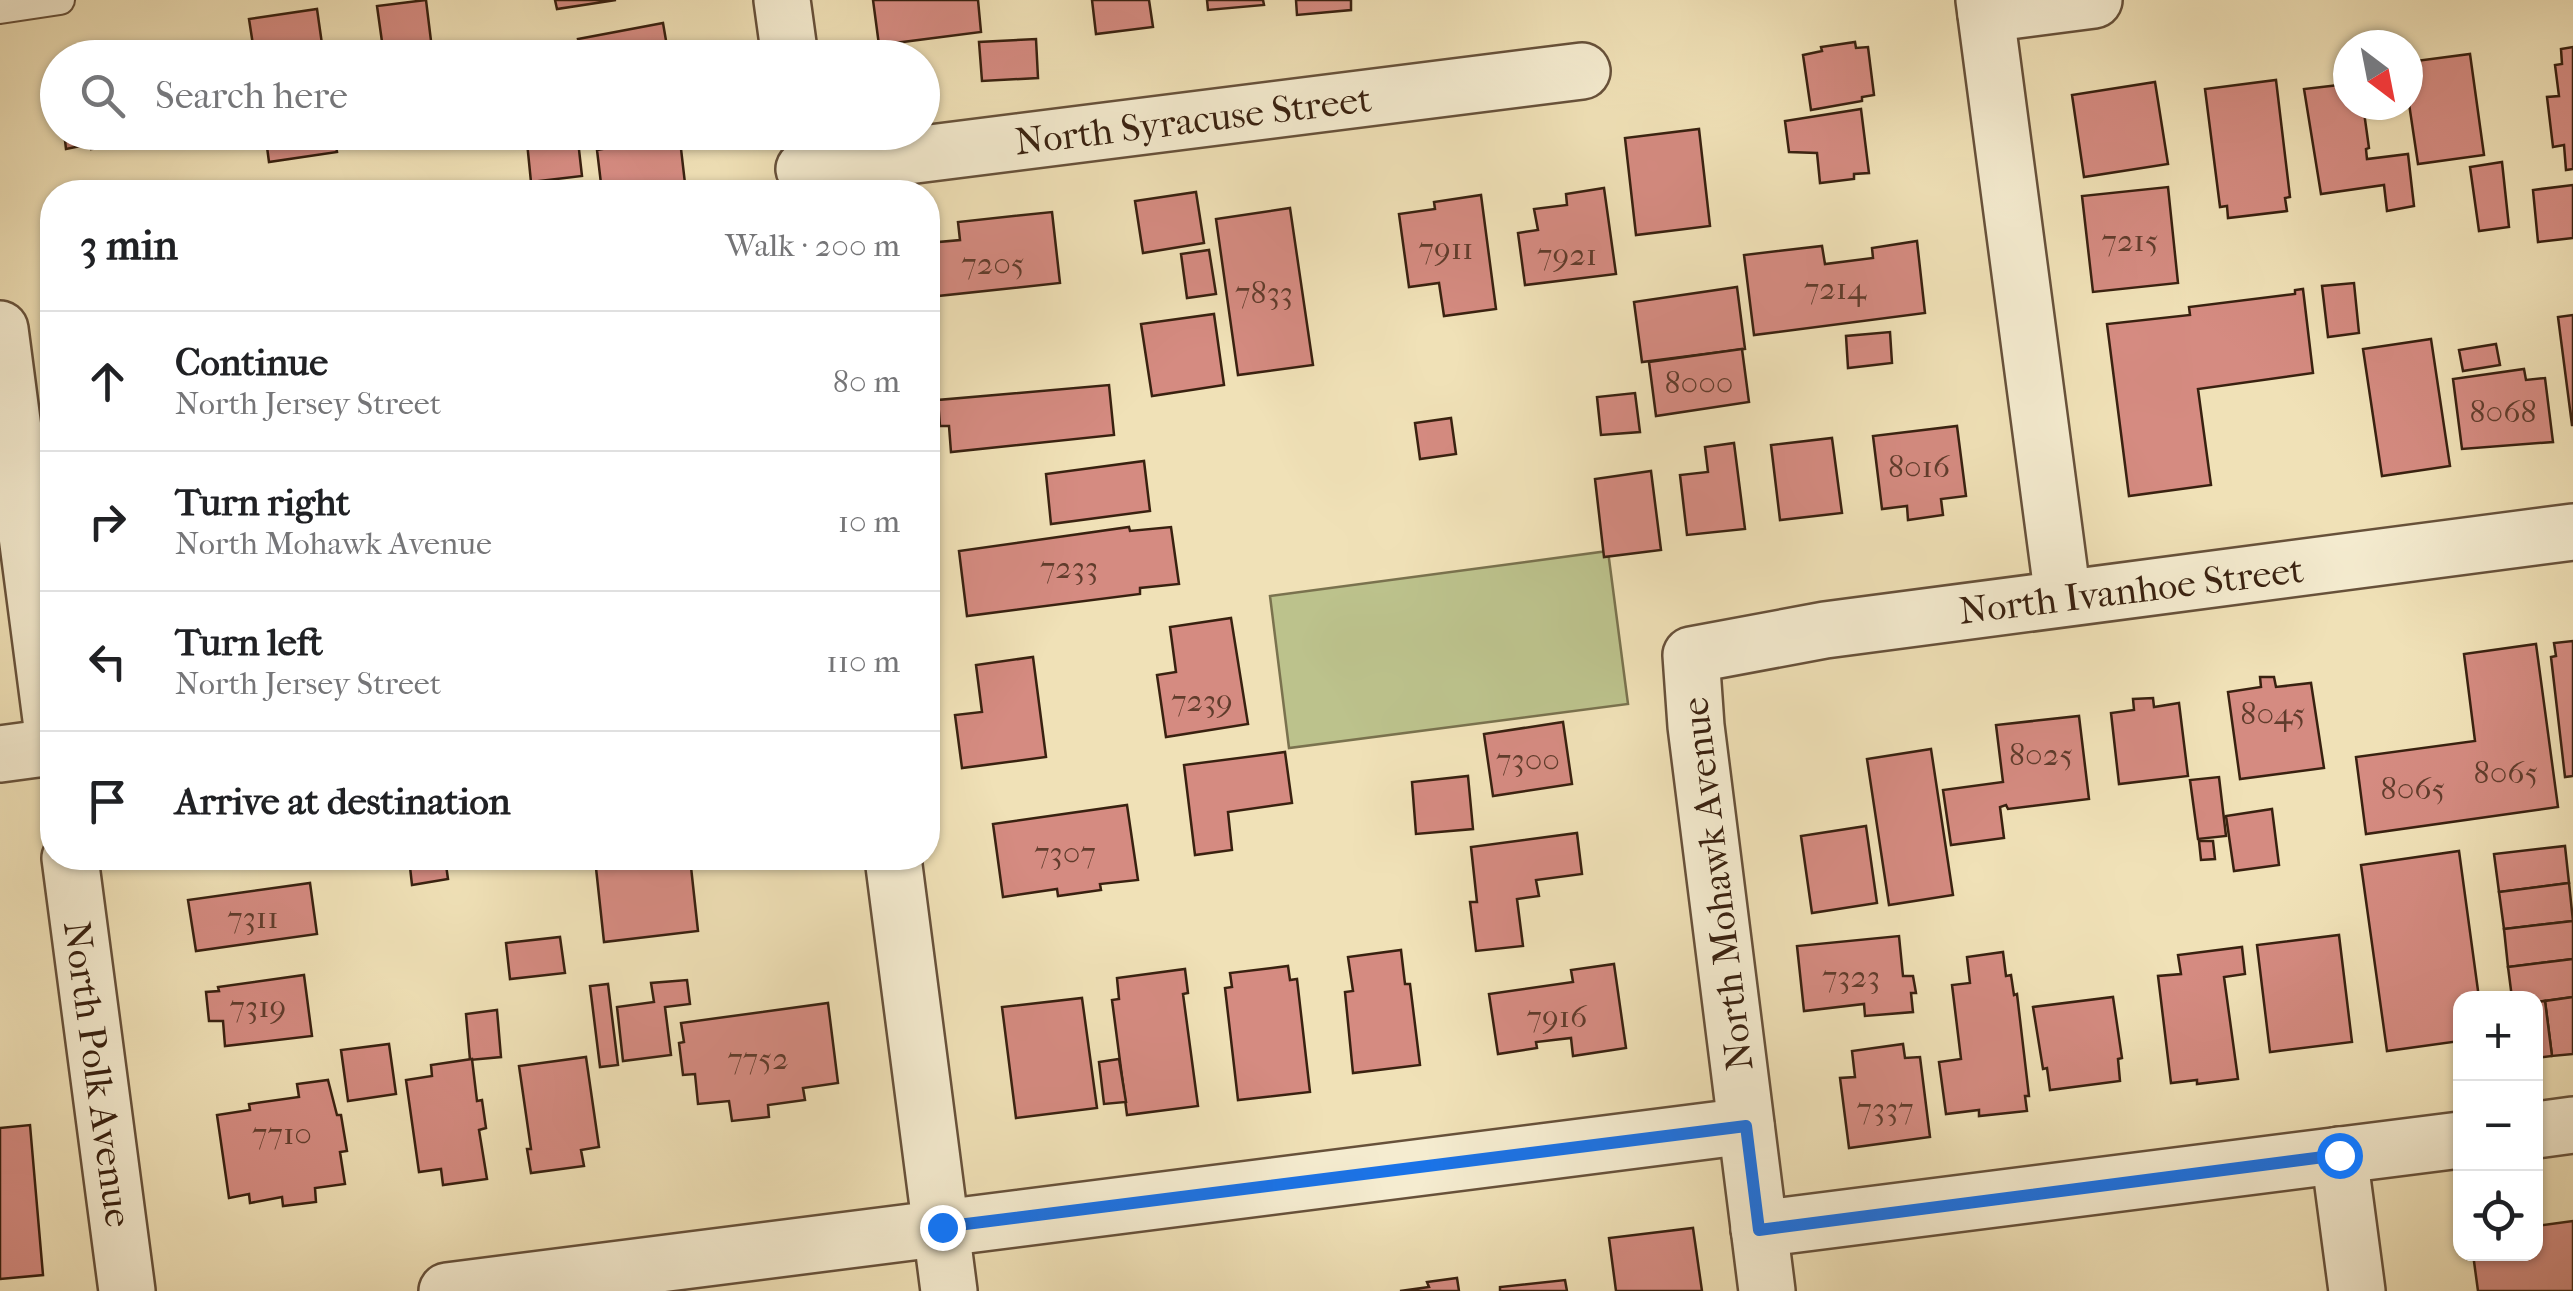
<!DOCTYPE html>
<meta charset="utf-8">
<style>
:root{--surface:#fff;--page:#f2f2f2;--text:#202124;--muted:#757577;--line:#e0e0e0}
body{margin:0;font-family:"IM FELL French Canon",serif;background:var(--page);color:var(--text)}
.controls{position:absolute;right:30px;bottom:30px;display:grid;overflow:hidden;border-radius:20px;box-shadow:0 2px 8px #0004}
.controls button{width:90px;height:90px;display:grid;place-items:center;padding:0;border:0;border-bottom:2px solid var(--line);background:var(--surface);color:var(--text);font:50px sans-serif}
.compass{position:absolute;left:2333px;top:30px;width:90px;height:90px;border-radius:50%;background:var(--surface);box-shadow:0 2px 8px #0004;rotate:148deg}
.stop{position:absolute;width:30px;height:30px;margin:-22px;border:8px solid #1a73e8;border-radius:50%;background:#fff}
.stop.end{background:#1a73e8;border-color:#fff;box-shadow:0 2px 10px #0008}
.list{margin:0;padding:0;list-style:none}
h2{display:flex;justify-content:space-between;align-items:center;height:130px;margin:0;padding:0 40px;font-size:42px}
h2 small{font-size:32px;font-weight:400;color:var(--muted)}
.list li{display:grid;grid-template-columns:65px 1fr auto;gap:30px;align-items:center;box-sizing:border-box;height:140px;padding:0 40px;border-top:2px solid var(--line)}
.list b{display:block;font-size:38px;white-space:nowrap}
.list p{margin:0;font-size:32px;white-space:nowrap;color:var(--muted)}
.list em{font-size:32px;font-style:normal;color:var(--muted)}
.icon{flex:none;width:55px;height:55px;fill:none;stroke:currentColor;stroke-width:2;stroke-linecap:round;stroke-linejoin:round}
.map{position:relative;flex:none;width:2573px;height:1291px;overflow:hidden}
.search{position:absolute;background:var(--surface);box-shadow:0 2px 8px #0004;left:40px;top:40px;width:900px;height:110px;display:flex;align-items:center;gap:25px;box-sizing:border-box;padding:0 35px;border-radius:55px;color:var(--muted);font-size:38px}
.panel{position:absolute;background:var(--surface);box-shadow:0 2px 8px #0004;left:40px;top:180px;width:900px;height:690px;border-radius:40px}
.map>svg:first-child{display:block}
.green{fill:#bcc28c;stroke:#7a724e;stroke-width:2.5}
.building{fill:#d58b81;stroke:#392110;stroke-width:2.5}
.lines{fill:none;stroke-linecap:round;stroke-linejoin:round}
.lane-casing{stroke:#67513a;stroke-width:32}
.street-casing{stroke:#67513a;stroke-width:60}
.lane{stroke:#f5ecd0;stroke-width:28}
.street{stroke:#f5ecd0;stroke-width:55}
.route{stroke:#1a73e8;stroke-width:12}
.labels{text-anchor:middle;stroke-width:10;stroke-linejoin:round;paint-order:stroke}
.number-label{font-size:32px;fill:#603c2c}
.street-label{font-size:38px;fill:#392110;stroke:#f5ecd0}
</style>
<div class="map">
<svg width="2573" height="1291" viewBox="0 0 2573 1291">
<rect width="100%" height="100%" fill="#f0e1b7"/>
<filter id="stains"><feTurbulence type="fractalNoise" baseFrequency=".002" numOctaves="4"/><feColorMatrix values="0 0 0 0 .2 0 0 0 0 .09 0 0 0 0 .02 0 0 0 .5 -.17"/></filter>
<radialGradient id="worn" r=".72"><stop offset=".6" stop-color="#630" stop-opacity="0"/><stop offset="1" stop-color="#630" stop-opacity=".3"/></radialGradient>
<polygon class="green" points="1608,551 1628,704 1289,748 1270,596"/>
<g class="building">
<polygon points="426,0 432,49 384,56 377,6"/>
<polygon points="555,0 616,0 557,9"/>
<polygon points="873,0 978,0 981,32 879,45"/>
<polygon points="1092,0 1149,0 1153,27 1096,34"/>
<polygon points="1207,0 1263,0 1264,5 1208,10"/>
<polygon points="1296,0 1351,0 1351,10 1297,15"/>
<polygon points="317,9 324,58 255,58 249,19"/>
<polygon points="663,23 669,58 582,58 578,39"/>
<polygon points="1036,39 1038,78 982,81 979,42"/>
<polygon points="1855,42 1856,48 1868,47 1874,95 1862,97 1862,101 1811,110 1803,55 1822,51 1821,47"/>
<polygon points="2573,47 2573,169 2566,170 2564,145 2553,147 2547,97 2559,96 2555,65 2562,64 2561,49"/>
<polygon points="2470,54 2484,155 2418,164 2408,97 2408,62"/>
<polygon points="2276,80 2290,197 2285,198 2287,211 2228,218 2227,206 2220,207 2205,89"/>
<polygon points="2155,82 2168,164 2084,177 2072,95"/>
<polygon points="2348,84 2348,105 2363,105 2369,148 2366,149 2367,159 2408,154 2414,206 2387,211 2384,185 2321,194 2304,89"/>
<polygon points="1861,109 1869,173 1854,174 1854,179 1820,183 1817,153 1789,152 1785,121"/>
<polygon points="1699,129 1710,226 1636,235 1625,138"/>
<polygon points="64,132 189,132 189,133 91,149 90,144 66,149"/>
<polygon points="265,132 334,132 337,152 269,162"/>
<polygon points="526,132 577,132 582,176 531,182"/>
<polygon points="651,140 651,143 680,140 686,192 602,192 597,150"/>
<polygon points="2502,162 2509,227 2479,231 2470,167"/>
<polygon points="2573,185 2573,238 2538,242 2533,190"/>
<polygon points="2168,187 2178,283 2093,292 2082,196"/>
<polygon points="1604,188 1616,274 1525,285 1518,233 1538,230 1534,209 1567,205 1566,194"/>
<polygon points="1196,192 1204,243 1143,253 1135,201"/>
<polygon points="1481,195 1496,309 1444,316 1439,283 1409,287 1399,214 1435,209 1434,202"/>
<polygon points="1290,208 1313,365 1238,375 1216,219"/>
<polygon points="1052,212 1060,283 928,297 928,243 960,240 958,222"/>
<polygon points="1917,241 1925,313 1754,335 1744,255 1822,246 1825,264 1873,258 1872,248"/>
<polygon points="1209,250 1216,294 1187,298 1181,254"/>
<polygon points="2354,283 2359,333 2328,337 2322,286"/>
<polygon points="1737,287 1745,349 1642,362 1634,302"/>
<polygon points="2303,289 2313,373 2198,389 2211,485 2129,496 2107,324 2190,315 2189,307 2295,294 2295,290"/>
<polygon points="1214,314 1224,385 1152,396 1141,324"/>
<polygon points="2573,315 2573,425 2572,425 2558,317"/>
<polygon points="1890,332 1892,363 1848,368 1846,336"/>
<polygon points="2431,339 2450,466 2382,476 2363,349"/>
<polygon points="2496,344 2500,365 2463,371 2459,350"/>
<polygon points="1742,349 1749,402 1656,416 1649,362"/>
<polygon points="2524,369 2526,380 2545,378 2553,442 2462,449 2453,379"/>
<polygon points="1109,385 1114,435 951,452 949,426 940,426 938,400"/>
<polygon points="1635,393 1640,432 1601,435 1597,397"/>
<polygon points="1451,418 1456,454 1420,459 1415,423"/>
<polygon points="1957,426 1966,496 1941,499 1943,515 1908,520 1907,506 1882,509 1873,436"/>
<polygon points="1832,438 1842,513 1780,520 1771,445"/>
<polygon points="1734,443 1745,529 1687,535 1680,475 1708,472 1705,447"/>
<polygon points="1144,461 1150,511 1051,524 1046,474"/>
<polygon points="1651,471 1661,550 1604,557 1595,479"/>
<polygon points="1129,527 1130,531 1171,527 1179,584 1140,588 1140,594 967,616 959,551"/>
<polygon points="1231,618 1248,724 1166,737 1157,675 1176,672 1170,627"/>
<polygon points="2573,641 2573,776 2565,777 2551,657 2556,656 2554,643"/>
<polygon points="2536,644 2558,807 2366,834 2356,757 2475,741 2464,654"/>
<polygon points="1033,657 1046,757 962,768 955,715 982,712 976,665"/>
<polygon points="2260,677 2274,677 2276,687 2311,683 2324,768 2240,779 2228,692 2261,687"/>
<polygon points="2153,698 2154,707 2179,703 2188,776 2119,784 2111,713 2134,710 2133,699"/>
<polygon points="2079,716 2089,799 2008,809 2006,805 2000,807 2004,838 1951,845 1943,790 2003,782 1996,725"/>
<polygon points="1563,722 1572,784 1493,796 1484,734"/>
<polygon points="1931,749 1953,895 1889,905 1867,759"/>
<polygon points="1285,752 1292,803 1228,812 1232,850 1195,855 1184,765"/>
<polygon points="1468,776 1473,829 1416,834 1412,782"/>
<polygon points="2219,777 2226,836 2198,839 2190,780"/>
<polygon points="1127,805 1138,880 1100,884 1101,890 1058,896 1057,889 1003,897 993,824"/>
<polygon points="2272,809 2279,865 2234,871 2226,816"/>
<polygon points="1866,826 1877,903 1812,913 1801,836"/>
<polygon points="1577,833 1582,874 1536,880 1539,896 1517,899 1523,946 1476,951 1470,902 1477,902 1471,847"/>
<polygon points="2199,841 2213,841 2215,859 2201,860"/>
<polygon points="2565,846 2569,883 2499,892 2494,854"/>
<polygon points="2459,851 2479,998 2460,998 2460,1041 2387,1051 2361,865"/>
<polygon points="409,858 445,858 448,879 412,885"/>
<polygon points="690,858 698,931 604,942 596,868"/>
<polygon points="310,883 317,934 196,951 188,900"/>
<polygon points="2569,883 2573,921 2504,929 2499,892"/>
<polygon points="2573,921 2573,959 2508,967 2504,929"/>
<polygon points="2339,935 2352,1042 2270,1052 2257,945"/>
<polygon points="1899,936 1903,976 1913,976 1916,993 1911,993 1913,1012 1865,1016 1864,1004 1804,1011 1797,946"/>
<polygon points="560,937 565,973 510,979 506,943"/>
<polygon points="2242,947 2245,974 2224,977 2238,1079 2197,1084 2197,1080 2171,1083 2158,976 2181,974 2178,955"/>
<polygon points="1401,950 1405,984 1410,984 1420,1065 1353,1073 1345,992 1353,991 1348,957"/>
<polygon points="2003,952 2006,976 2011,975 2014,995 2017,994 2029,1096 2025,1096 2027,1111 1979,1116 1979,1110 1946,1114 1939,1062 1961,1059 1952,985 1970,983 1967,957"/>
<polygon points="2573,959 2573,997 2536,1002 2536,998 2512,998 2508,967"/>
<polygon points="1614,964 1626,1048 1573,1056 1571,1038 1536,1042 1537,1048 1498,1054 1489,994 1573,982 1571,970"/>
<polygon points="1288,966 1290,980 1297,979 1310,1092 1238,1100 1225,988 1232,987 1230,973"/>
<polygon points="1185,969 1188,993 1183,994 1198,1106 1127,1115 1112,1000 1119,999 1117,978"/>
<polygon points="304,975 312,1036 225,1046 223,1021 209,1021 206,992 219,991 218,987"/>
<polygon points="687,980 690,1004 665,1007 671,1055 623,1061 617,1007 654,1002 651,983"/>
<polygon points="608,984 618,1065 600,1067 590,986"/>
<polygon points="2113,997 2122,1058 2118,1059 2120,1081 2050,1090 2047,1068 2043,1069 2033,1007"/>
<polygon points="2573,997 2573,1054 2552,1056 2545,1001"/>
<polygon points="1082,998 1097,1108 1016,1118 1002,1007"/>
<polygon points="2545,1001 2552,1056 2536,1058 2536,1002"/>
<polygon points="828,1003 838,1083 803,1088 805,1100 768,1105 769,1117 732,1121 729,1101 698,1104 695,1074 683,1075 679,1043 684,1042 681,1023"/>
<polygon points="497,1010 501,1057 470,1060 466,1014"/>
<polygon points="389,1044 396,1094 348,1101 341,1050"/>
<polygon points="1903,1044 1905,1058 1920,1057 1930,1137 1849,1148 1840,1078 1855,1077 1852,1051"/>
<polygon points="586,1057 599,1147 581,1150 584,1166 531,1173 527,1149 531,1149 519,1066"/>
<polygon points="472,1059 477,1101 482,1100 486,1128 479,1130 487,1179 443,1185 441,1169 419,1172 406,1080 432,1076 431,1065"/>
<polygon points="1119,1059 1126,1102 1104,1104 1099,1062"/>
<polygon points="328,1080 337,1115 341,1115 347,1151 340,1152 345,1184 315,1188 316,1202 283,1206 282,1197 250,1203 249,1194 229,1198 217,1115 250,1110 249,1104 299,1097 297,1084"/>
<polygon points="30,1125 43,1275 0,1279 0,1128"/>
<polygon points="2573,1221 2573,1291 2478,1291 2473,1254 2536,1254 2536,1226"/>
<polygon points="1693,1228 1702,1291 1616,1291 1609,1238"/>
<polygon points="1457,1278 1459,1291 1400,1291 1429,1287 1427,1282"/>
<polygon points="1565,1280 1567,1291 1500,1291 1500,1287"/>
</g>
<g class="lines">
<g class="lane-casing">
<polyline id="lane" points="0,9 60,0"/>
</g>
<g class="street-casing">
<g id="street">
<polyline points="782,0 790,58"/>
<polyline points="1984,0 2063,598"/>
<polyline points="1986,14 2094,0"/>
<polyline points="804,169 1582,71"/>
<polyline points="0,329 52,727"/>
<polyline points="0,754 52,747"/>
<polyline points="70,858 127,1291"/>
<polyline points="893,858 949,1291"/>
<polyline points="2536,1130 2573,1125"/>
<polyline points="2339,1155 2357,1291"/>
<polyline points="1759,1229 2460,1140"/>
<polyline points="447,1291 1746,1126"/>
<polyline points="1767,1291 1696,726 1691,655 1825,630 2573,532"/>
</g>
</g>
<use href="#lane" class="lane"/>
<use href="#street" class="street"/>
</g>
<g class="lines">
<polyline class="route" points="942,1227 1746,1126 1759,1230 2339,1155"/>
</g>
<g class="labels">
<g class="number-label">
<text x="2130" y="251">7215</text>
<text x="1446" y="259">7911</text>
<text x="1567" y="265">7921</text>
<text x="993" y="274">7205</text>
<text x="1835" y="299">7214</text>
<text x="1264" y="303">7833</text>
<text x="1699" y="393">8000</text>
<text x="2503" y="422">8068</text>
<text x="1919" y="477">8016</text>
<text x="1069" y="578">7233</text>
<text x="1202" y="711">7239</text>
<text x="2273" y="724">8045</text>
<text x="2041" y="765">8025</text>
<text x="1528" y="770">7300</text>
<text x="2506" y="783">8065</text>
<text x="2413" y="799">8065</text>
<text x="1065" y="863">7307</text>
<text x="253" y="928">7311</text>
<text x="1851" y="987">7323</text>
<text x="258" y="1017">7319</text>
<text x="1557" y="1027">7916</text>
<text x="758" y="1069">7752</text>
<text x="1885" y="1119">7337</text>
<text x="282" y="1144">7710</text>
</g>
<g class="street-label">
<text transform="translate(1193 120) rotate(-7)" y="13">North Syracuse Street</text>
<text transform="translate(2131 590) rotate(-7)" y="13">North Ivanhoe Street</text>
<text transform="translate(1717 884) rotate(-97)" y="13">North Mohawk Avenue</text>
<text transform="translate(98 1074) rotate(82)" y="13">North Polk Avenue</text>
</g>
</g>
<rect width="100%" height="100%" filter="url(#stains)"/>
<rect width="100%" height="100%" fill="url(#worn)"/>
</svg>
<div class="controls">
<button>+</button>
<button>−</button>
<button><svg class="icon" aria-label="locate" viewBox="0 0 24 24"><circle cx="12" cy="12" r="6"/><path d="M12 2v4M12 18v4M2 12h4M18 12h4"/></svg></button>
</div>
<svg class="compass" viewBox="-18 -18 36 36"><path d="M0-13l5 13h-10z" fill="#e53935"/><path d="M0 13l5-13h-10z" fill="#757577"/></svg>
<div class="stop" style="left:2339px;top:1155px"></div>
<div class="stop end" style="left:942px;top:1227px"></div>
<div class="search"><svg class="icon" aria-label="search" viewBox="0 0 24 24"><circle cx="10" cy="10" r="6"/><path d="M15 15l6 6"/></svg>Search here</div>
<section class="panel">
<h2>3 min<small>Walk · 200 m</small></h2>
<ul class="list">
<li><svg class="icon" aria-label="ahead" viewBox="0 0 24 24"><path d="M12 20V5M6 11l6-6 6 6"/></svg><div><b>Continue</b><p>North Jersey Street</p></div><em>80 m</em></li>
<li><svg class="icon" aria-label="right" viewBox="0 0 24 24"><path d="M7 20v-9h11M14 6l5 5-5 5"/></svg><div><b>Turn right</b><p>North Mohawk Avenue</p></div><em>10 m</em></li>
<li><svg class="icon" aria-label="left" viewBox="0 0 24 24"><path d="M17 20v-9H6M10 6l-5 5 5 5"/></svg><div><b>Turn left</b><p>North Jersey Street</p></div><em>110 m</em></li>
<li><svg class="icon" aria-label="arrive" viewBox="0 0 24 24"><path d="M6 21V4h12l-3 4 3 4H6"/></svg><div><b>Arrive at destination</b></div></li>
</ul>
</section>
</div>
